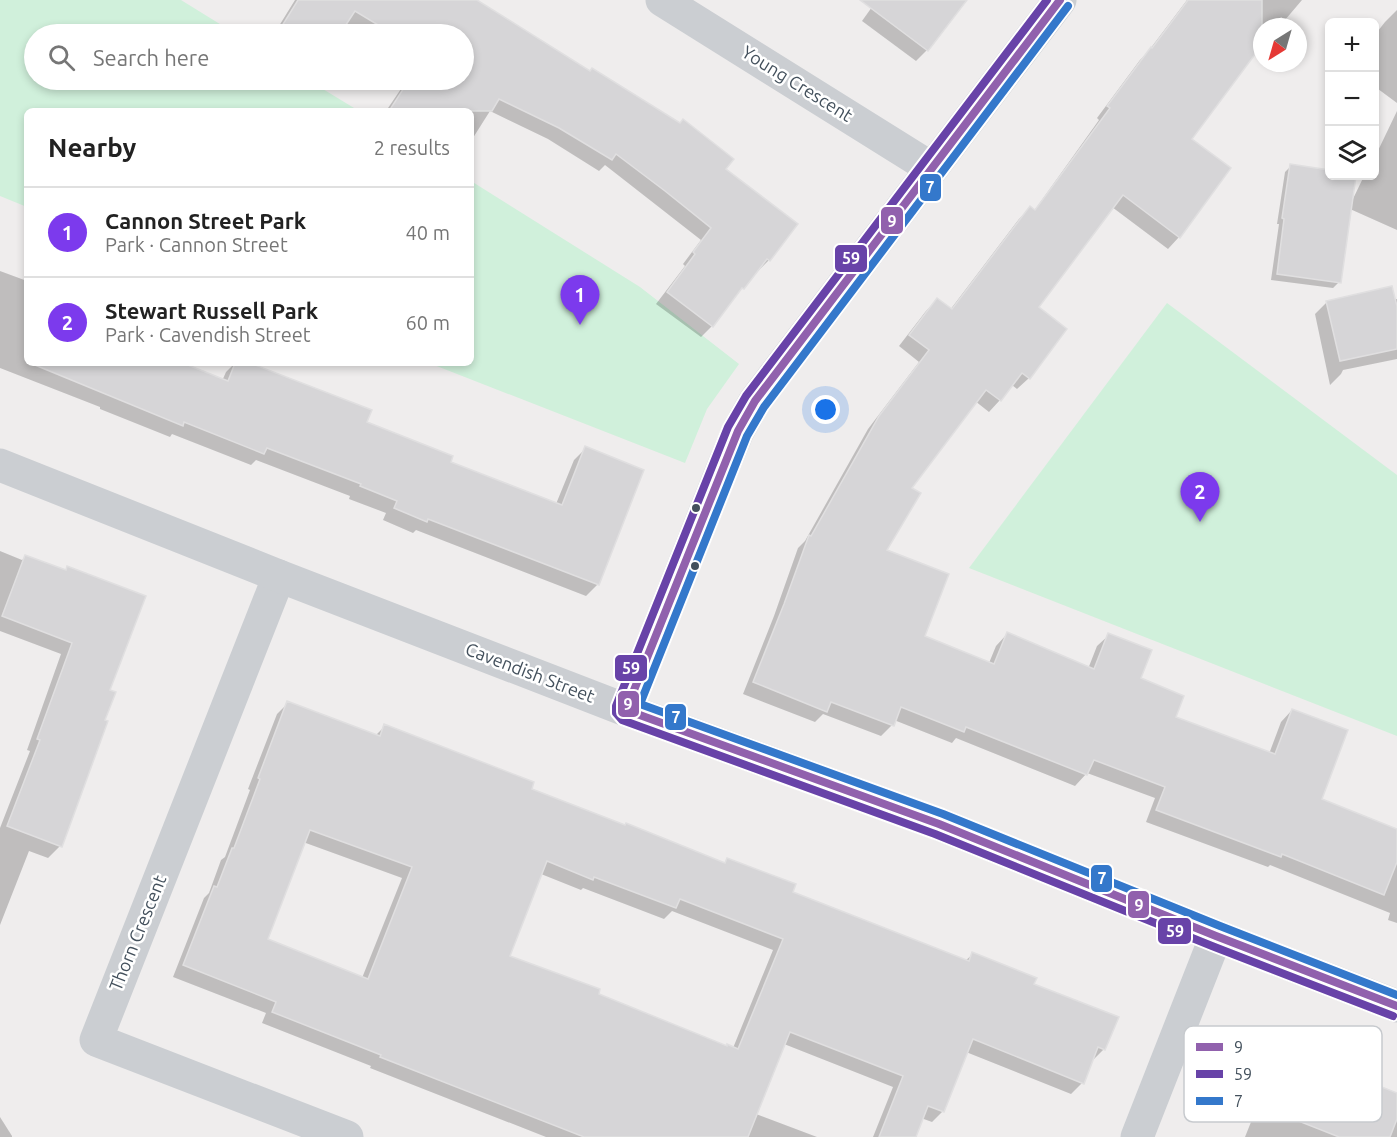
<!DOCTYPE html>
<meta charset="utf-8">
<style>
:root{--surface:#fff;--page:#f2f2f2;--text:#222;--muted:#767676;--line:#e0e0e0;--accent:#7c3aed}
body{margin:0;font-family:Ubuntu,sans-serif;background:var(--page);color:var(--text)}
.controls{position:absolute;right:18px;top:18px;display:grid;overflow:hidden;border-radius:9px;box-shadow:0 3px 9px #0003}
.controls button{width:54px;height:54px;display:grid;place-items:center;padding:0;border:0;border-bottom:2px solid var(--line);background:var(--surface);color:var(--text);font:30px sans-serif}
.compass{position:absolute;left:1253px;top:18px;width:54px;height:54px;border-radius:50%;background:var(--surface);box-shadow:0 3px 9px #0003;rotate:217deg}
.you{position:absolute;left:826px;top:410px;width:21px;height:21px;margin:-15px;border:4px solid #fff;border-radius:50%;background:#1a73e8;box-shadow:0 0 0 9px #1a73e833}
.badge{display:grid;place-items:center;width:39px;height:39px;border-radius:50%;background:var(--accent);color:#fff;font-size:20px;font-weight:700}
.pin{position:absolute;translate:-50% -50px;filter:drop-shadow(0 2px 3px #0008)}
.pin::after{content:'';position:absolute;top:32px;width:21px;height:18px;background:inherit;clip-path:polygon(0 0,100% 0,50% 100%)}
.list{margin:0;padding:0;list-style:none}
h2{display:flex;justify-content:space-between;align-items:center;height:78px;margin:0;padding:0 24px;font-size:26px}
h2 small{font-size:20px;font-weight:400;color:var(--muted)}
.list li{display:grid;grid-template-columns:39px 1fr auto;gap:18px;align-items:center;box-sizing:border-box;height:90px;padding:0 24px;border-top:2px solid var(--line)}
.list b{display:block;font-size:22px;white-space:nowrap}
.list p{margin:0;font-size:20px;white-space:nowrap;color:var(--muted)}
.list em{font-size:20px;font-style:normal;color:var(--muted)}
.icon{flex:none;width:33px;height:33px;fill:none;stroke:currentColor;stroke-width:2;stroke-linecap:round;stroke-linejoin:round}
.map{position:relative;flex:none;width:1397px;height:1137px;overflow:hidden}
.search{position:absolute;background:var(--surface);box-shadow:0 3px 9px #0003;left:24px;top:24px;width:450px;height:66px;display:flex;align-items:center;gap:15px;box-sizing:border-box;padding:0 21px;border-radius:33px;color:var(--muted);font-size:22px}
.panel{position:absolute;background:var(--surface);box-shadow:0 3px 9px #0003;left:24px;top:108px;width:450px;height:258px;border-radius:9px}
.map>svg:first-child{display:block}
.green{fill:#d0f0db}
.shadow{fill:#0003;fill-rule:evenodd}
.building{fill:#d6d5d7;stroke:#e0dfe0;stroke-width:1.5;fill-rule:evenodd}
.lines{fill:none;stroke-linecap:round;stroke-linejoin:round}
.minor{stroke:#cbced2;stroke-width:33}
.tertiary{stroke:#cbced2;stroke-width:33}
.bus-1-casing{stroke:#fff;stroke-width:12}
.bus-2-casing{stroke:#fff;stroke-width:12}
.bus-3-casing{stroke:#fff;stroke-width:12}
.bus-1{stroke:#9161ad;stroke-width:8}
.bus-2{stroke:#6843a8;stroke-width:8}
.bus-3{stroke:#3478cb;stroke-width:8}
.bus-dot{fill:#43505c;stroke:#fff;stroke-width:2}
.labels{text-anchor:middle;stroke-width:5;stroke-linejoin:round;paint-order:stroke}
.street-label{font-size:18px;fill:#43505c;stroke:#fff}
.key{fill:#fff;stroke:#c7cace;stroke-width:1.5}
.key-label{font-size:16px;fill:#43505c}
.line-badge{stroke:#fff;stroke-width:2}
.badge-label{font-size:16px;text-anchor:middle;font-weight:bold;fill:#fff}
</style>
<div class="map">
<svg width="1397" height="1137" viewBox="0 0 1397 1137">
<rect width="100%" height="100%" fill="#efeded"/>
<g class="green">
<polygon points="0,0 181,0 236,34 34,34 34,80 308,80 359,111 27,111 27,207 0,196"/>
<polygon points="471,181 640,287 739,364 707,409 685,463 429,363 471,363"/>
<polygon points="1167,303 1397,475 1397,736 969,568"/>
</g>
<g class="shadow">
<polygon points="295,0 477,0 724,170 769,260 758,271 756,270 712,326 701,337 656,304 685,266 683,264 701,240 605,165 599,171 548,139 490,111 471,141 471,111 386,111 407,80 464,80 464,34 364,34 345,23 339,34 274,34"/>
<polygon points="877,0 965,0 927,50 916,61 862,21"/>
<polygon points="1187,0 1302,0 1285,20 1281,17 1274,27 1262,27 1262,43 1189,140 1229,168 1179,237 1168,249 1112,207 1037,308 1029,378 1017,389 1012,385 1000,400 989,412 975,401 910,489 885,551 923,637 989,663 996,646 1007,634 1088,669 1097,646 1109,635 1139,679 1174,718 1269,754 1281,722 1292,710 1320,799 1397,830 1397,923 1388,920 1390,913 1270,865 1268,867 1146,822 1155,798 1087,773 1075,786 956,738 952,743 894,720 892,725 881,736 823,714 815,722 743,694 774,616 798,548 805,541 868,429 919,362 899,346 926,311 937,300 950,310 1019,219 1030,208 1034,211 1099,120 1097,118 1140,60 1147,53"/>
<polygon points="1397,10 1397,103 1374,86 1374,36 1385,22"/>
<polygon points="1397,111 1397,230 1350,209 1339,282 1333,288 1271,280 1279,224 1277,224 1285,172 1291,166 1330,172 1330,176 1354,176 1351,203 1364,176 1374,176 1374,159"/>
<polygon points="0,271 27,281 27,363 179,363 222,381 226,372 235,363 246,363 366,423 449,463 556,504 574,460 586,448 598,584 586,596 416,530 413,533 383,520 386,513 349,499 350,496 256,460 251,465 172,434 170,437 100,409 100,407 0,368"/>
<polygon points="1397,299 1397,359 1343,370 1341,374 1330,385 1315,314 1327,302 1374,304"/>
<polygon points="0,551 22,560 26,557 65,571 67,568 108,691 60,846 48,858 29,851 0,925 0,828 30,751 27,750 61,654 0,631"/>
<path d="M288,703L375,736L385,726L530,789L723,864L728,859L791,893L965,961L973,954L1033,985L1104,1049L1093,1060L1082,1083L1071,1094L966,1052L943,1111L932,1122L921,1118L914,1137H873L893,1087L784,1044L756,1114L817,1137H546L370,1068L371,1066L262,1023L266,1013L173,977L204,898L209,893L221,860L225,857L250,790L248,789L277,714ZM303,842L402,878L362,978L266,940ZM541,874L581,890L583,888L664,919L672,911L773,950L733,1048L726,1047L597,995L508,956Z"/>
<polygon points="1286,1051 1397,1094 1397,1137 1245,1137 1275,1062"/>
<polygon points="0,1117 12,1136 12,1137 0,1137"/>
</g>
<g class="building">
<polygon points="298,0 477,0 590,71 592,68 680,123 683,119 734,159 726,169 798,224 770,261 767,259 744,289 742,288 713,327 667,292 695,254 693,252 711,228 665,191 616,154 612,160 559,128 499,99 492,111 389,111 409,80 464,80 464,34 393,34 355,11 340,34 277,34"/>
<polygon points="860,0 967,0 928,51"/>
<polygon points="1188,0 1262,0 1262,45 1192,139 1231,168 1180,238 1123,195 1039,307 1067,329 1030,379 1022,373 1001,401 986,390 912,488 921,493 887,550 949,574 925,636 994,664 1007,632 1094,669 1108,633 1152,650 1141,678 1184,696 1176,717 1275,754 1292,709 1348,730 1322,799 1397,829 1397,862 1384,895 1282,854 1281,857 1156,810 1165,787 1094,760 1087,775 966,727 964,732 901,707 894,726 831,702 827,712 753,682 784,604 809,535 811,536 879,416 929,350 909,335 937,298 952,309 1030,206 1035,210 1110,108 1107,106 1151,47 1152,48"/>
<polygon points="1290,164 1329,170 1329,176 1356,176 1341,283 1277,274 1284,219 1282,218"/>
<polygon points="1392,286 1397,306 1397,349 1340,361 1326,301"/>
<polygon points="36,363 183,363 228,381 235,363 250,363 372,410 367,422 453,456 451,462 562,505 585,446 644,470 599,585 428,519 427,522 394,508 397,501 360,486 361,484 267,448 264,454 184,422 183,426 35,365"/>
<polygon points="25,555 66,570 67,566 146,596 110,690 116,692 105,720 108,721 62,847 7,826 40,740 37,739 72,643 2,616"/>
<path d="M287,701L380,736L384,724L534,782L532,789L625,825L626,823L725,863L727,858L796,884L793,892L969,961L972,952L1037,978L1034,984L1119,1017L1105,1050L1098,1047L1084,1084L973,1039L944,1112L928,1106L916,1137H879L903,1076L790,1032L748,1137H584L380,1057L381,1055L272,1012L276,1002L183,965L214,886L217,887L232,848H234L260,779L258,778ZM310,830L412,867L368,979L268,939ZM547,861L593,880L594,877L676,908L680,899L783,939L738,1049L727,1044V1046L599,994L600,989L510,956Z"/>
<polygon points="1286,1049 1397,1093 1397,1119 1390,1137 1339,1137 1263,1107"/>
</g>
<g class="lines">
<g class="minor">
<polyline points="662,0 931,168"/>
<polyline points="279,576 96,1040 347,1137"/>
<polyline points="626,710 721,472 738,431 755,401 1060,0"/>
<polyline points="1137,1137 1216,936"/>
</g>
<polyline class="tertiary" points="0,465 279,576 626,710 939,824 1216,936 1397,1006"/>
<g class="bus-1-casing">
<polyline id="bus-1" points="1060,0 755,401 738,431 626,710 939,824 1216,936 1397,1006"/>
</g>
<g class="bus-2-casing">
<polyline id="bus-2" points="1047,0 746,396 728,427 616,706 616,713 622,720 935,834 1212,946 1393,1016"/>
</g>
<g class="bus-3-casing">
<polyline id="bus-3" points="1068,6 764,407 747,436 640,704 943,814 1220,926 1397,995"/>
</g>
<use href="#bus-1" class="bus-1"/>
<use href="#bus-2" class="bus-2"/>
<use href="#bus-3" class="bus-3"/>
</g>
<g class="bus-dot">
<circle cx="696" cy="508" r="5"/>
<circle cx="695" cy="566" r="5"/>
</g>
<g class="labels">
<g class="street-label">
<text transform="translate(797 84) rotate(32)" y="6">Young Crescent</text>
<text transform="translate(530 673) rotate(21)" y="6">Cavendish Street</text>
<text transform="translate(138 933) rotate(-68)" y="6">Thorn Crescent</text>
</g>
</g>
<rect x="1184" y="1026" width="198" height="96" rx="9" class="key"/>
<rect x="1196" y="1043" width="27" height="8" fill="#9161ad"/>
<rect x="1196" y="1070" width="27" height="8" fill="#6843a8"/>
<rect x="1196" y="1097" width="27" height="8" fill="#3478cb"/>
<g class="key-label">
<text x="1234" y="1053">9</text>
<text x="1234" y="1080">59</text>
<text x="1234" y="1107">7</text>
</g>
<g class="line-badge">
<rect x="919" y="173" width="23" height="29" rx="6" fill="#3478cb"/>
<rect x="880" y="206" width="24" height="29" rx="6" fill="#9161ad"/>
<rect x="834" y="244" width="34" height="29" rx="6" fill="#6843a8"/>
<rect x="614" y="654" width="34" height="28" rx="6" fill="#6843a8"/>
<rect x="617" y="690" width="23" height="28" rx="6" fill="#9161ad"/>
<rect x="664" y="703" width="23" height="28" rx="6" fill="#3478cb"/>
<rect x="1090" y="864" width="23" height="29" rx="6" fill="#3478cb"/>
<rect x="1127" y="890" width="23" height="29" rx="6" fill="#9161ad"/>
<rect x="1157" y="917" width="35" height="28" rx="6" fill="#6843a8"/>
</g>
<g class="badge-label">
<text x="930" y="193">7</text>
<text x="892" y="227">9</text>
<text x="851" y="264">59</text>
<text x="631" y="674">59</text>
<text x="628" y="710">9</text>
<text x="676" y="723">7</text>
<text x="1102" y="884">7</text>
<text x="1139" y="911">9</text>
<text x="1175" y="937">59</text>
</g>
</svg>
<div class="controls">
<button>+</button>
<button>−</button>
<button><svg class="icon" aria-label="layers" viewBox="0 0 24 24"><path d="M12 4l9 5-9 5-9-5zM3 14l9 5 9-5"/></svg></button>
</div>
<svg class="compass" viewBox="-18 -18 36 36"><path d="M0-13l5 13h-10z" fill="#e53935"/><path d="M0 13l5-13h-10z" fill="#767676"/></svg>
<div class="you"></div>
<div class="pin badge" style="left:580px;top:325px">1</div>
<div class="pin badge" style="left:1200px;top:522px">2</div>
<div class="search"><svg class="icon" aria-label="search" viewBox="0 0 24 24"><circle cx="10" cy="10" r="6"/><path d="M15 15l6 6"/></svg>Search here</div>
<section class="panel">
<h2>Nearby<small>2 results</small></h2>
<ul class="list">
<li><span class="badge">1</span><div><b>Cannon Street Park</b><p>Park · Cannon Street</p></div><em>40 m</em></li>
<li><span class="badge">2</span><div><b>Stewart Russell Park</b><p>Park · Cavendish Street</p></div><em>60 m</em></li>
</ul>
</section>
</div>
